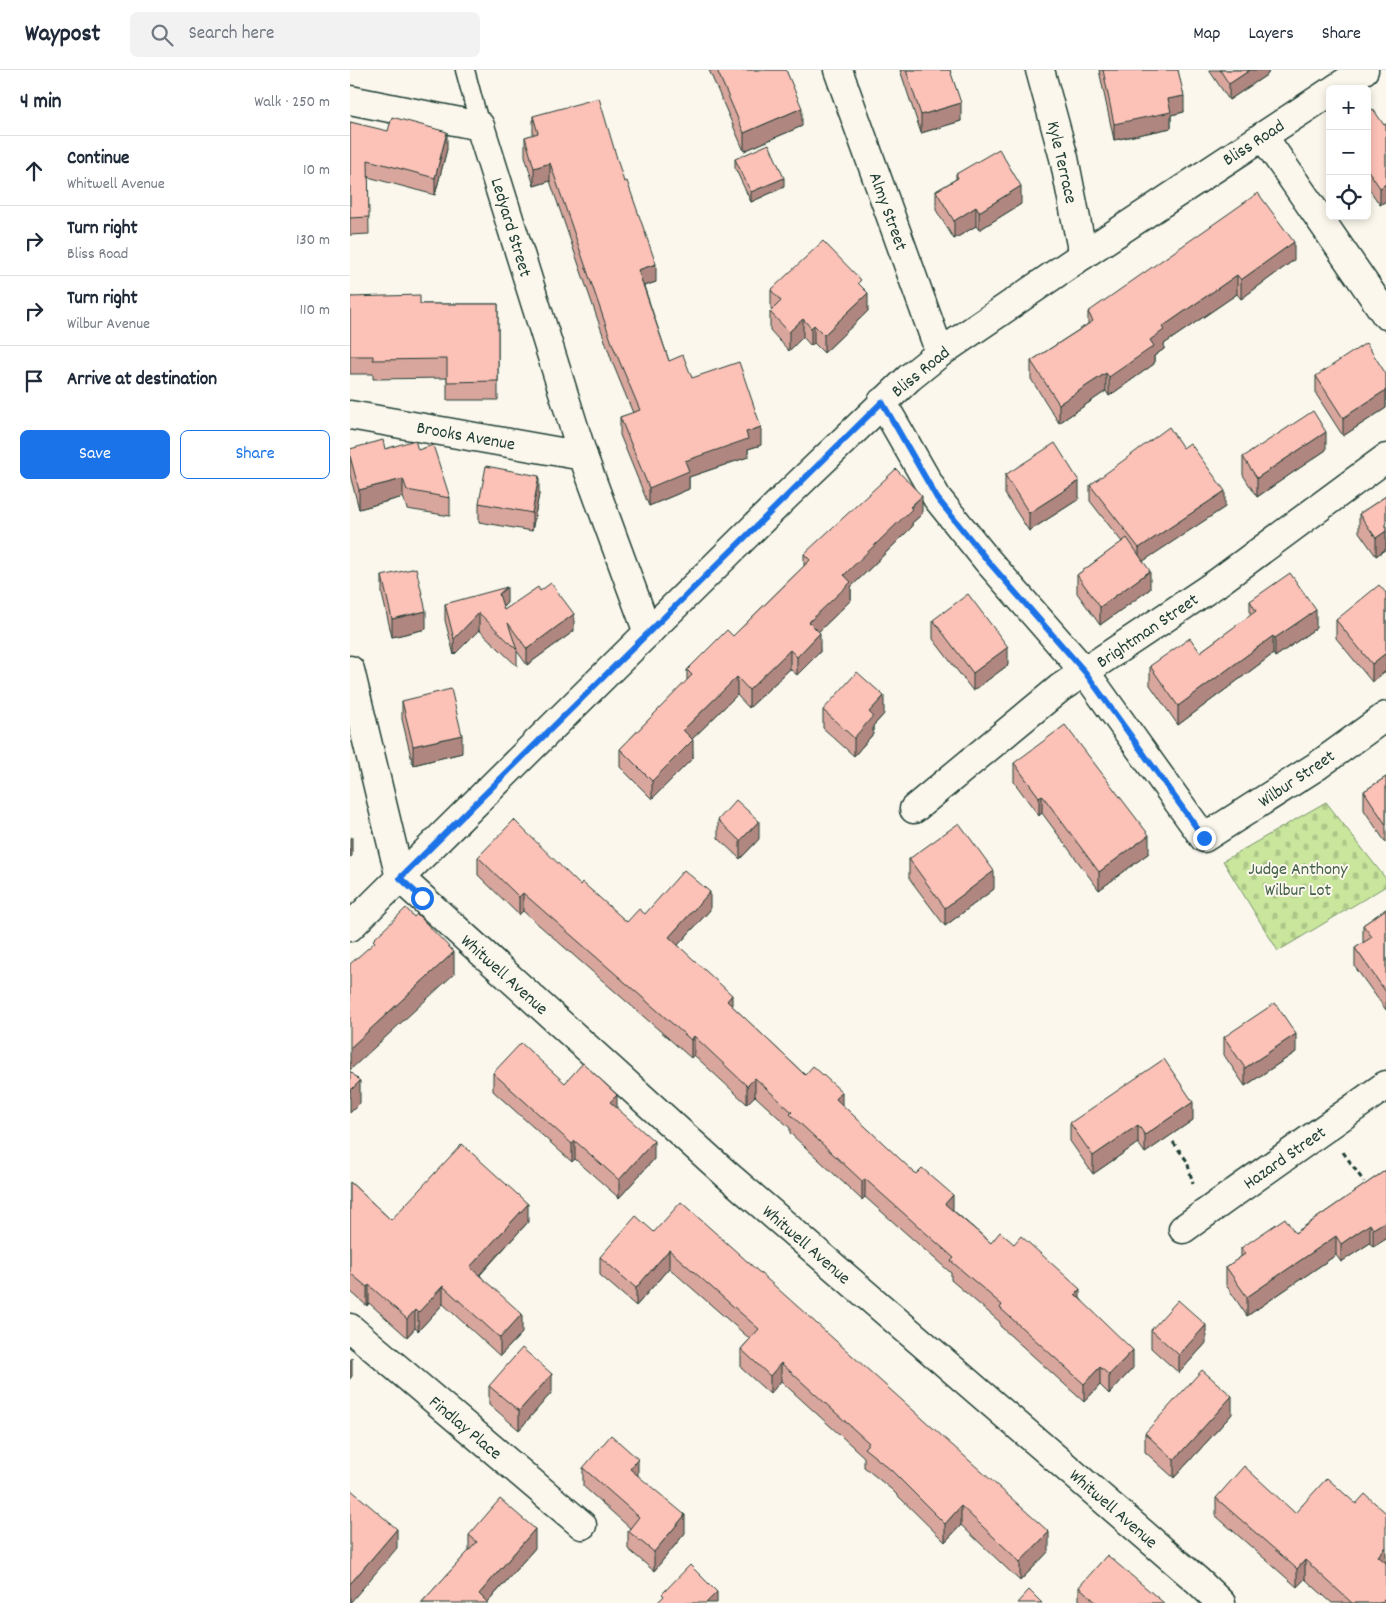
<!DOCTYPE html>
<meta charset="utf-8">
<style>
:root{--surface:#fff;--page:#f2f2f3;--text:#1f2937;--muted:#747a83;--line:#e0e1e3;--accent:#1a73e8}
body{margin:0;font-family:Dekko,sans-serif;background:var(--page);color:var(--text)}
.controls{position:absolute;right:15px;top:15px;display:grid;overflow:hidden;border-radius:8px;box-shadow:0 2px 8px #0003}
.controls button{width:45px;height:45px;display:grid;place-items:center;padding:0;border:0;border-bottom:1px solid var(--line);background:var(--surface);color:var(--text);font:25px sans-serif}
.stop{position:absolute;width:15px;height:15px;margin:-11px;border:4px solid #1a73e8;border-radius:50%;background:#fff}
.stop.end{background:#1a73e8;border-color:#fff;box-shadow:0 1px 5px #0008}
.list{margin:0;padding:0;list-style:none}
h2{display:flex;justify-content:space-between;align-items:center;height:65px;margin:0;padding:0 20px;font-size:21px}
h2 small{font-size:16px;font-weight:400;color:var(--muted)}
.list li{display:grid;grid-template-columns:32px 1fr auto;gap:15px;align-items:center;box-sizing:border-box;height:70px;padding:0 20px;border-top:1px solid var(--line)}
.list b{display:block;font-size:19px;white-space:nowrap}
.list p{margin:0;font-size:16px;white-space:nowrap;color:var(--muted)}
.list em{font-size:16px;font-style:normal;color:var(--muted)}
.actions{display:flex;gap:10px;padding:15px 20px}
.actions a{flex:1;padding:11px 0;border:1px solid var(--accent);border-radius:8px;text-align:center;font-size:18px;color:var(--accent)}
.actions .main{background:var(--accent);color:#fff}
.icon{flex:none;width:28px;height:28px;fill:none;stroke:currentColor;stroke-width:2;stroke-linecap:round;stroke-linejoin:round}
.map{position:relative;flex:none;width:1036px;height:1533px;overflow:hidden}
header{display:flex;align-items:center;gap:30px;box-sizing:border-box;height:70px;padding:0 25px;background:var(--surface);border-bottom:1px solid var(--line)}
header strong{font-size:24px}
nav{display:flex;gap:28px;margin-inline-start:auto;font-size:18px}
.search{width:350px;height:45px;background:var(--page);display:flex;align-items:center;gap:12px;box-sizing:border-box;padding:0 18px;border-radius:8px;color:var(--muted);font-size:19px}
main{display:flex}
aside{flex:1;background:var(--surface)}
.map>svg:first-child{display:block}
.cemetery{fill:url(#cemetery-stones);stroke:#749268}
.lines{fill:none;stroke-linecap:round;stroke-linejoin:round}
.lane-casing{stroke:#1f3d34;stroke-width:21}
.street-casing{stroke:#1f3d34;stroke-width:31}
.secondary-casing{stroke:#1f3d34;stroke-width:31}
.path{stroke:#1f3d34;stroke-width:3;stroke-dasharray:5 4;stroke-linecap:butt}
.lane{stroke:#fbf7ec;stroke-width:18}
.street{stroke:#fbf7ec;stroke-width:28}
.secondary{stroke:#fbf7ec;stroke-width:28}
.wall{fill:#d9a69d;stroke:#1f3d34}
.shaded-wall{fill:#b08780;stroke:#1f3d34}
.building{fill:#fcc1b7;stroke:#1f3d34}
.route{stroke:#1a73e8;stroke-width:6}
.labels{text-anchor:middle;stroke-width:4;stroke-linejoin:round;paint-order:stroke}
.street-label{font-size:18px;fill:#1f3d34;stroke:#fbf7ec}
.park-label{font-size:18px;fill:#415f49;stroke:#fbf7ec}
</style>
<header>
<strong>Waypost</strong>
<div class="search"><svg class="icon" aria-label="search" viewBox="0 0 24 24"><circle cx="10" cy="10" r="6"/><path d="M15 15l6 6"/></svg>Search here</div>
<nav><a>Map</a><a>Layers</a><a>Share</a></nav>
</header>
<main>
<aside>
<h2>4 min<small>Walk · 250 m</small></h2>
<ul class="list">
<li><svg class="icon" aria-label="ahead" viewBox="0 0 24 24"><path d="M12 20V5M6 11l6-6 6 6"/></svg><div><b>Continue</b><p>Whitwell Avenue</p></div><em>10 m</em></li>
<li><svg class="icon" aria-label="right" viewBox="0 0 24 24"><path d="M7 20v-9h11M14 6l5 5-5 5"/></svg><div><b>Turn right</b><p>Bliss Road</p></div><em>130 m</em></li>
<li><svg class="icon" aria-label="right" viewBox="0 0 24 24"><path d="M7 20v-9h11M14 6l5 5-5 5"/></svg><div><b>Turn right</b><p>Wilbur Avenue</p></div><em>110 m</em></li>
<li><svg class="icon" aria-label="arrive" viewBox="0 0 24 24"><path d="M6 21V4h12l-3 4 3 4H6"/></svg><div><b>Arrive at destination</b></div></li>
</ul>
<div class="actions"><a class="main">Save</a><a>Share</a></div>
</aside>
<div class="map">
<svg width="1036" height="1533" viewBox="0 0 1036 1533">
<defs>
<pattern id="cemetery-stones" width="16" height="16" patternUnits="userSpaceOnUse" patternTransform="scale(1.25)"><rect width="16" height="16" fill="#cae69d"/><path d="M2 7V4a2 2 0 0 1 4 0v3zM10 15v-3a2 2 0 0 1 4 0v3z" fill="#adc688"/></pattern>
</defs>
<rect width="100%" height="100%" fill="#fbf7ec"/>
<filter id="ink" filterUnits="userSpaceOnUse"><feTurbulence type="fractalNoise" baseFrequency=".02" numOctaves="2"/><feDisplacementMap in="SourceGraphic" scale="10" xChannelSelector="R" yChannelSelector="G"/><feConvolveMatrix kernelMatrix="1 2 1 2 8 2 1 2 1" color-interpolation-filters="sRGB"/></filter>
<g filter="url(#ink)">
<polygon class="cemetery" points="976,732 1036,809 1036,816 928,881 873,791"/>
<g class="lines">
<g class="lane-casing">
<polyline id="lane" points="115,0 130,56"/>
</g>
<g class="street-casing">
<g id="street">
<polyline points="488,0 590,283"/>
<polyline points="690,0 714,88 733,185"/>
<polyline points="0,30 130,56 233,386 298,563"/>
<polyline points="532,332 587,428 637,490 735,602 854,768 967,696 1036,646"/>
<polyline points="0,345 233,386"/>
<polyline points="0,600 50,808 375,1103 848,1511 871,1533"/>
<polyline points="564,739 710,618 867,513 1036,388"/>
<polyline points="833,1159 1036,1015"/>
<polyline points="0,1258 232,1455"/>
</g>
</g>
<g class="secondary-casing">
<g id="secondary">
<polyline points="985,19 1014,0"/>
<polyline points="913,66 1036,245"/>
<polyline points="0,857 436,426 559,308 590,283 733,185 980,22"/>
</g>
</g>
<g class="path">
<polyline points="823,1072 837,1091 843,1114"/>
<polyline points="993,1082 1014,1112"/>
</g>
<use href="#lane" class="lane"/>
<use href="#street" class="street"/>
<use href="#secondary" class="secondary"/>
</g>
<g class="wall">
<polygon points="359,0 436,0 452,56 394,81"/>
<polygon points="550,0 600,0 611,51 571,63"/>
<polygon points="749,0 828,0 834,42 821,45 821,58 764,70"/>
<polygon points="859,0 918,0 918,4 879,30"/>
<polygon points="1017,42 1034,55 1036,54 1036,131 1030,135 1017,116"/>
<polygon points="183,46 306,212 294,216 319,291 342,308 411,375 398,379 398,387 339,407 339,419 299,436 270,365 270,347 283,343 263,294 200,111 184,116 175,86 175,67 183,65"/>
<polygon points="0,52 97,79 85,125 18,107 19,164 0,165"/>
<polygon points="385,89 434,117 401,132 385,98"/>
<polygon points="606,104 671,134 629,160 626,156 604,169 586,140 586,121 606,109"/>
<polygon points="944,190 891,229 887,224 814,274 814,279 804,286 804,294 759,326 756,321 709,353 681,309 681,291 738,254 738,242"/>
<polygon points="511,217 518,241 474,283 464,273 461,276 453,267 439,281 420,260 420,242 422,240 421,238 421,220"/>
<polygon points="0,227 70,234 148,234 148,330 97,330 97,308 23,309 23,304 0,304"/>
<polygon points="1036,304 1036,338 993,366 966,324 966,306"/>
<polygon points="0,379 68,380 100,428 100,446 57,439 53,427 9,439 0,405"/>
<polygon points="976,380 907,427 893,405 893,387"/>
<polygon points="655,405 729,429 679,461 655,424"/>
<polygon points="740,415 875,437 793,491 800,519 750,555 727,523 727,505 772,472 740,431"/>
<polygon points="189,424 182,461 129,452 129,433"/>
<polygon points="1036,426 1036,479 1026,486 1009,462 1009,444"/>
<polygon points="572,444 562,453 562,457 501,517 501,530 468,562 470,582 447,605 440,599 399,638 387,625 342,669 343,688 302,729 270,697 270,679 337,611 337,600 383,566 454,496 454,484"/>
<polygon points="32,506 76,559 42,567 32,524"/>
<polygon points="190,521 224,561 177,595 167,581 167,596 129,560 104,585 95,550 95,534 157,533 153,537 154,540"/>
<polygon points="1036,523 1036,601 1022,612 986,568 986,550"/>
<polygon points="900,531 966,558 925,587 923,584 828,655 800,615 800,596 850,582 900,546"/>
<polygon points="583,550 658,595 623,621 583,569"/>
<polygon points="52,631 112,683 63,695 52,649"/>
<polygon points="473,640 534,644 523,656 523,664 504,686 473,658"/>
<polygon points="664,693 799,783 749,820 692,743 689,746 664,712"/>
<polygon points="1036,707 1036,773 1014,740 1014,721"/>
<polygon points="368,750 409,769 390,789 368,768"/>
<polygon points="128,787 230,815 277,852 295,844 360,840 328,875 382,936 455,1005 492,1035 603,1140 641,1173 664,1174 730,1228 783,1298 759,1324 750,1315 734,1332 650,1256 650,1252 601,1210 601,1203 515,1127 512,1130 440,1063 440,1058 405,1026 397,1034 344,985 341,988 173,841 169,845 128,805"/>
<polygon points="559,789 644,819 595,856 559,808"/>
<polygon points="1036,839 1036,940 1005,897 1005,878 1013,873 1013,855"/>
<polygon points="874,967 946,982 895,1016 874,985"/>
<polygon points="143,1003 215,1013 267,1039 304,1089 269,1128 225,1089 222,1092 143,1021"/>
<polygon points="843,1050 795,1083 788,1073 743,1104 720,1071 720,1053"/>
<polygon points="1036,1100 1036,1169 1023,1177 1020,1173 991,1192 986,1185 897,1246 876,1215 876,1197 891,1187 891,1178 945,1163"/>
<polygon points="0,1112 41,1150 178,1152 130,1205 172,1263 150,1286 93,1234 68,1261 65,1258 57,1267 19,1233 17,1236 0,1221"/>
<polygon points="304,1162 699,1481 670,1511 611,1455 595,1472 541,1419 514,1397 514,1387 431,1311 420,1324 391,1298 391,1279 400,1269 319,1198 286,1236 250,1205 250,1187"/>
<polygon points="801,1260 856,1273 829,1303 801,1278"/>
<polygon points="139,1316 202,1322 169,1360 139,1334"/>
<polygon points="882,1344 824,1408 795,1382 795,1363"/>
<polygon points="233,1398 288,1406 335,1463 304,1501 278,1479 278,1461 280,1458 233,1416"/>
<polygon points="866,1428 1036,1533 982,1533 955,1509 947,1517 866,1446"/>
<polygon points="119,1465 185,1478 138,1532 71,1533 119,1481"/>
<polygon points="729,1517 814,1533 729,1533"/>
</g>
<g class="shaded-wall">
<polygon points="900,0 918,0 918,4 879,30 879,14"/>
<polygon points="834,26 834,42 821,45 821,58 764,70 764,54 818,29"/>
<polygon points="611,33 611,51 571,63 571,45"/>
<polygon points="452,38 452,56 394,81 394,63"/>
<polygon points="97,62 97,79 85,125 85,108"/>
<polygon points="200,93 200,111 184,116 184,98"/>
<polygon points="434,108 434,117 401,132 401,122"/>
<polygon points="1036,114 1036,131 1030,135 1030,118"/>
<polygon points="671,116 671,134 629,160 629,142"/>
<polygon points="626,137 626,156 604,169 604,151"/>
<polygon points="944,172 944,190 891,229 891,210"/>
<polygon points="306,194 306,212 288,218 288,200"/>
<polygon points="887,205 887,224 814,274 814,279 804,286 804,294 759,326 759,307 800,270 812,257"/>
<polygon points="518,223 518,241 474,283 474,265"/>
<polygon points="453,249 453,267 439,281 439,262"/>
<polygon points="464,255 464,273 461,276 461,258"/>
<polygon points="756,303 756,321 709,353 709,334"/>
<polygon points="1036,320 1036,338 993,366 993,348"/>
<polygon points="411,357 411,375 398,379 398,387 339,407 339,419 299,436 299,418 335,391 396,362"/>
<polygon points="976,362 976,380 907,427 907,408"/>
<polygon points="189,406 189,424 182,461 182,443"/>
<polygon points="53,409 53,427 9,439 9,420"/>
<polygon points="729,411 729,429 679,461 679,443"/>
<polygon points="875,421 875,437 789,494 789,478"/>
<polygon points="572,426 572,444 562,453 562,457 501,517 501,530 459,571 459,552 494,505"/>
<polygon points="1036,461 1036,479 1026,486 1026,468"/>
<polygon points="800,501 800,519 750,555 750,537"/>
<polygon points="157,517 157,533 149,540 149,524"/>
<polygon points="966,540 966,558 925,587 925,568"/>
<polygon points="76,541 76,559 42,567 42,549"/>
<polygon points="129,543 129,560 104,585 104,569"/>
<polygon points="224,544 224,561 177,595 177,579"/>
<polygon points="470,563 470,582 447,605 447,587"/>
<polygon points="923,566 923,584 828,655 828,636"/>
<polygon points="658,577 658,595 623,621 623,603"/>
<polygon points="440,580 440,599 399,638 399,620"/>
<polygon points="1036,583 1036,601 1022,612 1022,594"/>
<polygon points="387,607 387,625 333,678 333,660"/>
<polygon points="534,626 534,644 523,656 523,664 504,686 504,668 519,642"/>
<polygon points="112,665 112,683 63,695 63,676"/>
<polygon points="343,670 343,688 302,729 302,711"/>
<polygon points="692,725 692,743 689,746 689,727"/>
<polygon points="409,751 409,769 390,789 390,771"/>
<polygon points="799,765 799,783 749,820 749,802"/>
<polygon points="2,767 2,786 0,787 0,768"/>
<polygon points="644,801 644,819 595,856 595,838"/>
<polygon points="360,822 360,840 319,885 319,867"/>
<polygon points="173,823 173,841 169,845 169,827"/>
<polygon points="104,882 104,904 0,1000 0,978"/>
<polygon points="382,925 382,943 377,931"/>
<polygon points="946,964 946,982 895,1016 895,998"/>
<polygon points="344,966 344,985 341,988 341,970"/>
<polygon points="405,1008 405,1026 397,1034 397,1016"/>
<polygon points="10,1011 10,1033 0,1043 0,1021"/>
<polygon points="492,1022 492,1040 486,1029"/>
<polygon points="267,1025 267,1043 260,1032"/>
<polygon points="843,1032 843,1050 795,1083 795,1065"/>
<polygon points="788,1055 788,1073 743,1104 743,1086"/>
<polygon points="225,1071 225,1089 222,1092 222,1074"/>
<polygon points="304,1071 304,1089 269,1128 269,1110"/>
<polygon points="515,1109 515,1127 512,1130 512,1111"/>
<polygon points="603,1125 603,1143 595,1134"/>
<polygon points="178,1134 178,1152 120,1215 120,1197"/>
<polygon points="1036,1151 1036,1169 1023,1177 1023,1159"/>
<polygon points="1020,1154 1020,1173 991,1192 991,1174"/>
<polygon points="986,1166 986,1185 897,1246 897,1227"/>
<polygon points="319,1180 319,1198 286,1236 286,1218"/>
<polygon points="19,1215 19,1233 17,1236 17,1217"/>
<polygon points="93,1216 93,1234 68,1261 68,1243"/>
<polygon points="730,1219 730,1237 725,1224"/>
<polygon points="65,1240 65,1258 57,1267 57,1249"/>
<polygon points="172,1244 172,1263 150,1286 150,1268"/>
<polygon points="856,1255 856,1273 829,1303 829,1285"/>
<polygon points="783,1280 783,1298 759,1324 759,1305"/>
<polygon points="2,1288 2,1306 0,1309 0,1291"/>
<polygon points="431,1293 431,1311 420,1324 420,1306"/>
<polygon points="750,1297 750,1315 734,1332 734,1314"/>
<polygon points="202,1304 202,1322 169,1360 169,1341"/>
<polygon points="882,1326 882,1344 824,1408 824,1390"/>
<polygon points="288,1389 288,1408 280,1399"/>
<polygon points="611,1436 611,1455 595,1472 595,1454"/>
<polygon points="335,1445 335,1463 304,1501 304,1482"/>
<polygon points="47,1459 47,1478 0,1533 0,1514"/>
<polygon points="185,1459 185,1478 137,1533 129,1524"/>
<polygon points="699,1462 699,1481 670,1511 670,1492"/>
<polygon points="1036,1477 1036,1495 1028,1486"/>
<polygon points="955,1490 955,1509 947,1517 947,1499"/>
<polygon points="367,1522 367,1533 356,1533"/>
<polygon points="1036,1527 1036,1533 1030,1533"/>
</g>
<g class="building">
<polygon points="367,0 436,0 452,38 394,63"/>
<polygon points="556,0 600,0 611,33 571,45"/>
<polygon points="753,0 828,0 834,26 818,29 821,42 764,54"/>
<polygon points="870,0 900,0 879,14"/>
<polygon points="249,28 274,112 277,111 306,194 288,200 319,291 333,285 342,308 389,292 411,357 396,362 398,369 335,391 339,401 299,418 270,347 290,340 263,276 200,93 184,98 175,67 188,63 183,46"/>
<polygon points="1023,39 1034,55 1036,54 1036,114 1030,118 1017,99 1017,42"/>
<polygon points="42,47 97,62 85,108 18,90 19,147 0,148 0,52 38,61"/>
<polygon points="419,74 434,108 401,122 385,89"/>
<polygon points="649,79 671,116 629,142 626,137 604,151 586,121 608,108 606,104"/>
<polygon points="908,123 944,172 891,210 887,205 812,257 814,260 800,270 804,276 759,307 756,303 709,334 681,291 743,251 738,242"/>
<polygon points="473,171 511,210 508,213 518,223 474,265 464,255 461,258 453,249 439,262 420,242 431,231 421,220"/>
<polygon points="70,225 70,234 148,234 148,311 97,312 97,289 23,290 23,286 0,286 0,227"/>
<polygon points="1016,273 1036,304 1036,320 993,348 966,306"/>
<polygon points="963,341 976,362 907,408 893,387"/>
<polygon points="819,357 833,378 840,373 875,421 789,478 740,415"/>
<polygon points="33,370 35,379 65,370 68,380 83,375 100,428 57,420 53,409 9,420 0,386 0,379"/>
<polygon points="705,373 729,411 679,443 655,405"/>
<polygon points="136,396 189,406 182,443 129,433"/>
<polygon points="546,399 572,426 560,437 562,439 494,505 501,512 459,552 470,563 447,587 440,580 399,620 387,607 333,660 343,670 302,711 270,679 342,605 337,600 377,560 383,566 460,490 454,484"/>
<polygon points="1036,426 1036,461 1026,468 1009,444"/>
<polygon points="777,468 800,501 750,537 727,505"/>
<polygon points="66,498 76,541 42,549 32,506"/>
<polygon points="940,503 966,540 925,568 923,566 828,636 800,596 840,568 850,582 906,541 900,531"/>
<polygon points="201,513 224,544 177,579 158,553 167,580 129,543 104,569 95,534 157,517 149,524 154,540 188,517 190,521"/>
<polygon points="1029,515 1036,523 1036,583 1022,594 986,550"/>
<polygon points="618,524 658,577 623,603 583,550"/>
<polygon points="507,602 534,626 519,642 523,646 504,668 473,640"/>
<polygon points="101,619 112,665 63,676 52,631"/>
<polygon points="715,655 799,765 749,802 692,725 689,727 664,693"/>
<polygon points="1036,707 1036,755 1014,721"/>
<polygon points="386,730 409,751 390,771 368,750"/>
<polygon points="164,750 230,815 232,812 277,852 289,839 295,844 334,800 360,822 319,867 382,925 377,931 455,1005 463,996 492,1022 486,1029 566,1104 572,1098 603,1125 595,1134 641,1173 650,1162 664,1174 671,1166 730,1219 725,1224 783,1280 759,1305 750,1297 734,1314 650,1238 652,1235 601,1191 604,1188 515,1109 512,1111 440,1044 442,1042 405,1008 397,1016 344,966 341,970 173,823 169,827 128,787"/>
<polygon points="609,753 644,801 595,838 559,789"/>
<polygon points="56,838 64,847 67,844 104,882 0,978 0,894 25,872 23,870"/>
<polygon points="1036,839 1036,922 1005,878 1022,867 1013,855"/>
<polygon points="925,933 946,964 895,998 874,967"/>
<polygon points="171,973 215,1013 233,993 267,1025 260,1032 304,1071 269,1110 225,1071 222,1074 143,1003"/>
<polygon points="814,989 843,1032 795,1065 788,1055 743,1086 720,1053"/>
<polygon points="0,1001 10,1011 0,1021"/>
<polygon points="112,1074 178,1134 120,1197 172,1244 150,1268 93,1216 68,1243 65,1240 57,1249 19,1215 17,1217 0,1203 0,1112 41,1150"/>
<polygon points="1036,1100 1036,1151 1023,1159 1020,1154 991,1174 986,1166 897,1227 876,1197 895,1184 891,1178 935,1148 945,1163"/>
<polygon points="331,1132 699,1462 670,1492 611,1436 595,1454 541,1400 514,1378 519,1373 431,1293 420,1306 391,1279 409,1259 319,1180 286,1218 250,1187 286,1146 304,1162"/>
<polygon points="828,1230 856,1255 829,1285 801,1260"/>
<polygon points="172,1278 202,1304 169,1341 139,1316"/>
<polygon points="852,1300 882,1326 824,1390 795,1363"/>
<polygon points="261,1365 288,1389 280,1399 335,1445 304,1482 278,1461 289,1447 233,1398"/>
<polygon points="894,1396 945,1443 977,1408 1006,1434 1015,1424 1036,1443 1036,1477 1028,1486 1036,1493 1036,1527 1030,1533 1002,1533 955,1490 947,1499 866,1428"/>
<polygon points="0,1419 47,1459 0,1514"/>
<polygon points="150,1429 185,1459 129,1524 138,1533 71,1533 127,1472 119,1465"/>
<polygon points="757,1485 814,1533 747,1533 729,1517"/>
<polygon points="340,1495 367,1522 356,1533 307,1533 314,1526 312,1524"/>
<polygon points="679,1520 692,1533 667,1533"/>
</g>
</g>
<g class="lines" filter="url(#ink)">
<polyline class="route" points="72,828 50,808 532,332 587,428 637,490 735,602 854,768"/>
</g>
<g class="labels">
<g class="street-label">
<text transform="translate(903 72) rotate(-33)" y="6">Bliss Road</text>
<text transform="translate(713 92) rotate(77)" y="6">Kyle Terrace</text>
<text transform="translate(539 141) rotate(70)" y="6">Almy Street</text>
<text transform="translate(162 157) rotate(73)" y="6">Ledyard Street</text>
<text transform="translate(570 301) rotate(-39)" y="6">Bliss Road</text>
<text transform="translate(116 365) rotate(10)" y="6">Brooks Avenue</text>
<text transform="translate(797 560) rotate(-34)" y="6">Brightman Street</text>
<text transform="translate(946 708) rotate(-34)" y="6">Wilbur Street</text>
<text transform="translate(155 904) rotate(42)" y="6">Whitwell Avenue</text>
<text transform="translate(934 1087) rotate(-35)" y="6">Hazard Street</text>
<text transform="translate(457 1174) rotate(41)" y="6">Whitwell Avenue</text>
<text transform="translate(116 1357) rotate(40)" y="6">Findlay Place</text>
<text transform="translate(764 1438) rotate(41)" y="6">Whitwell Avenue</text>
</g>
<g class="park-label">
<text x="948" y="804">Judge Anthony<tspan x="948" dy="21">Wilbur Lot</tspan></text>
</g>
</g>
</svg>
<div class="controls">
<button>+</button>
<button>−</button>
<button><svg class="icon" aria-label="locate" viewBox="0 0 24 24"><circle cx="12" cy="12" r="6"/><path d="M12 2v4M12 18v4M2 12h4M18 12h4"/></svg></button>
</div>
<div class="stop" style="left:72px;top:828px"></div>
<div class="stop end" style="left:854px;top:768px"></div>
</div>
</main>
